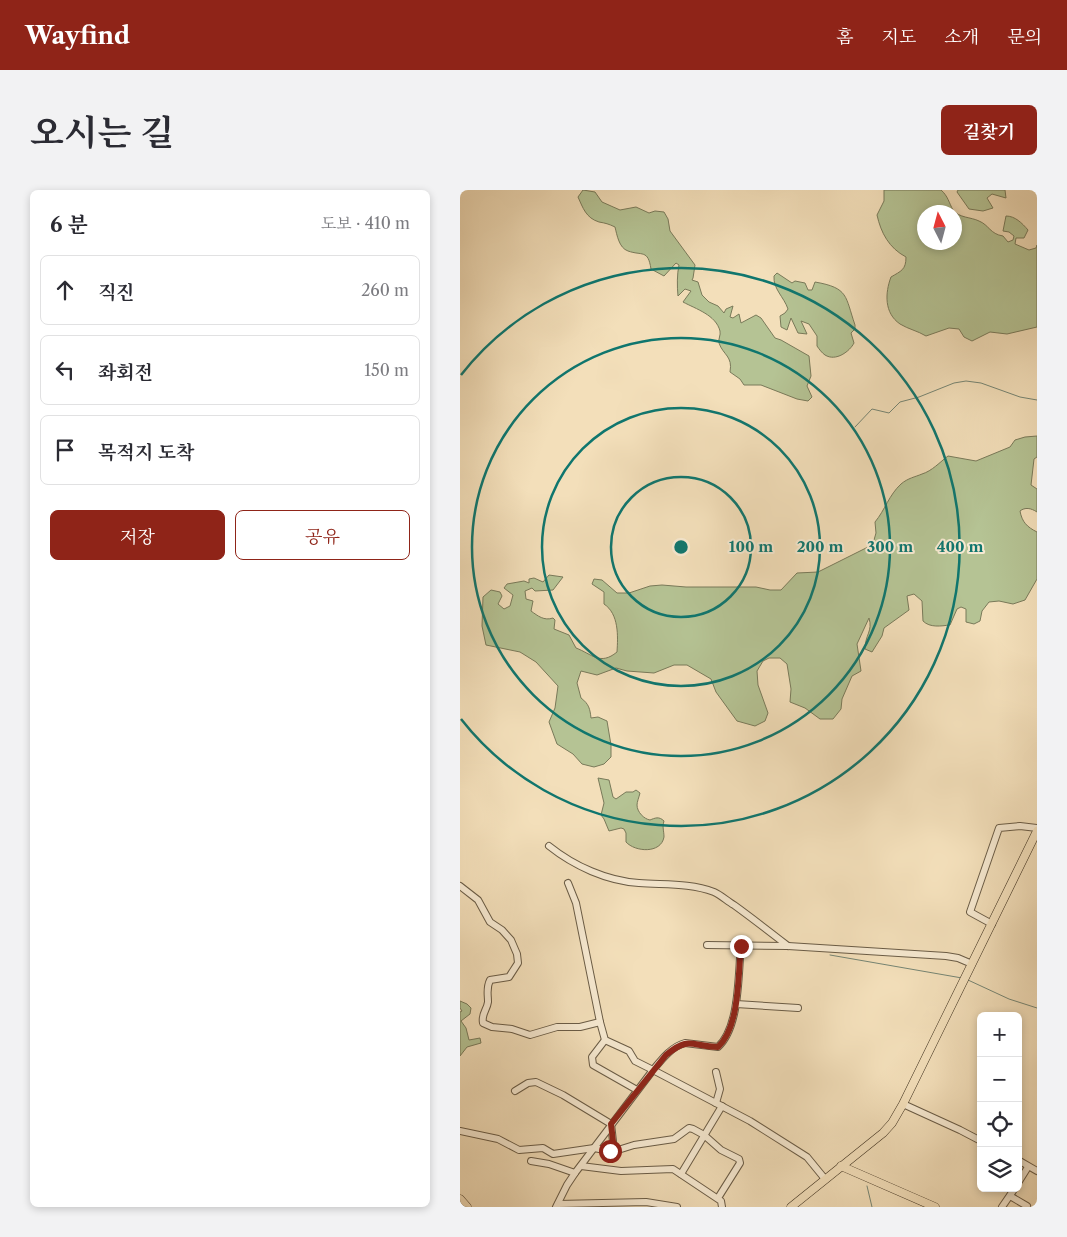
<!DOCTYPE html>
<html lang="ko">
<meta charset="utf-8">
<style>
:root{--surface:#fff;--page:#f2f2f3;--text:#2b2b33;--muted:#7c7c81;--line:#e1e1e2;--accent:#8f2418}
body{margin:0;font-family:"Libre Caslon Text","Noto Serif KR",serif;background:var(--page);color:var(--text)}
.controls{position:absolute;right:15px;bottom:15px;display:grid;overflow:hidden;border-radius:8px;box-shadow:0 2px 8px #0003}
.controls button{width:45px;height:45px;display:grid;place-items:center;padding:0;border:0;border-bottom:1px solid var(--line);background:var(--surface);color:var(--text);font:25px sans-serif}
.compass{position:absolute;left:457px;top:15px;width:45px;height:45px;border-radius:50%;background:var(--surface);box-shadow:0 2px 8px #0003;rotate:354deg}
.stop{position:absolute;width:15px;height:15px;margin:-11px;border:4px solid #8f2418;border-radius:50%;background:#fff}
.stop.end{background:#8f2418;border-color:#fff;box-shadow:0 1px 5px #0008}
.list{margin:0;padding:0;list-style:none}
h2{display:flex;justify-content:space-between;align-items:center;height:65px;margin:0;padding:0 20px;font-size:21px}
h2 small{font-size:16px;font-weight:400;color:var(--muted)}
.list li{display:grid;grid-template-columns:32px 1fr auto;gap:15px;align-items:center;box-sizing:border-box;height:70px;margin:0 10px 10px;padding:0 10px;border:1px solid var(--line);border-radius:8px}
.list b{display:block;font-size:19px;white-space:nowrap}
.list em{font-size:16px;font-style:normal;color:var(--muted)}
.actions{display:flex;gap:10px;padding:15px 20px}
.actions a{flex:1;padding:11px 0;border:1px solid var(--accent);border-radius:8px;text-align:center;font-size:18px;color:var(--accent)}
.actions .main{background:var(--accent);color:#fff}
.icon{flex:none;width:28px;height:28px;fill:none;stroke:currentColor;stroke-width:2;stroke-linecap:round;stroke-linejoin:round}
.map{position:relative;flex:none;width:577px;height:1017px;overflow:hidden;border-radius:8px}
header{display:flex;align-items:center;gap:30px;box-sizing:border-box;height:70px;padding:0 25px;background:var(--accent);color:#fff}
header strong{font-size:24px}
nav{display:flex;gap:28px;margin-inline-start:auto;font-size:18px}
.intro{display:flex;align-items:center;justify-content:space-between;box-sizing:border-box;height:120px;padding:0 30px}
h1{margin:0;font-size:35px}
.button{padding:12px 22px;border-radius:8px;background:var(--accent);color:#fff;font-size:18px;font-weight:700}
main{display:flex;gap:30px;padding:0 30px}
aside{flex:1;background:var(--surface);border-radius:8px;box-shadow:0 2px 8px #0003}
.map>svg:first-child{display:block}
.green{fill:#b5c394;stroke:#797a5a;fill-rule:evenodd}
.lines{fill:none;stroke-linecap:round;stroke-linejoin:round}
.stream{stroke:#758574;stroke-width:1}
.minor-casing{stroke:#6a5c46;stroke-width:8}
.major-casing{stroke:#3d301f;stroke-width:9}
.minor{stroke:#f7ead2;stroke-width:6}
.major{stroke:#f3dfba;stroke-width:8}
.route{stroke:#8f2418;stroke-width:6}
.ring{fill:none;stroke:#0f766e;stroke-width:2.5}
.centre{fill:#0f766e;stroke:#f7ead2;stroke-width:2.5}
.ring-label{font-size:15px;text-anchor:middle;font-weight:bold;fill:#0f766e;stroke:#f7ead2;stroke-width:4;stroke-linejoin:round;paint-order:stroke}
</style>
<header>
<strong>Wayfind</strong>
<nav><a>홈</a><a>지도</a><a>소개</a><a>문의</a></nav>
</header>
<div class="intro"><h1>오시는 길</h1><a class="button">길찾기</a></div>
<main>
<aside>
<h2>6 분<small>도보 · 410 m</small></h2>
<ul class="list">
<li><svg class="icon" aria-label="ahead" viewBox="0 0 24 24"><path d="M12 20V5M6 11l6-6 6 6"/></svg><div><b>직진</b></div><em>260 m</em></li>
<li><svg class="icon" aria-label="left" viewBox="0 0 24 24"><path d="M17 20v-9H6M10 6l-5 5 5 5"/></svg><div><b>좌회전</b></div><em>150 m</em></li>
<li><svg class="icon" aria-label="arrive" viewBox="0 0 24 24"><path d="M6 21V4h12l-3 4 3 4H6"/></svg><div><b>목적지 도착</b></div></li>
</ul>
<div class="actions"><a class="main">저장</a><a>공유</a></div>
</aside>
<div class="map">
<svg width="577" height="1017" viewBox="0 0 577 1017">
<rect width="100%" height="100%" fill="#f3dfba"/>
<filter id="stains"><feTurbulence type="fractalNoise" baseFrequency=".004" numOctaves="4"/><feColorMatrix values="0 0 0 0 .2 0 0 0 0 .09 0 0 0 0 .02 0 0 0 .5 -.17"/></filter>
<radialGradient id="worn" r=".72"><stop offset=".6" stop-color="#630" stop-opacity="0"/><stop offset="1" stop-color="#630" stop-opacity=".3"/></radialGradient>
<g class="green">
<path d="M123,0L135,2L142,12L160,20L176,17L189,23L195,21L204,22L208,29L210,41L235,75L233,88L232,90L238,92L242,105L249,112L258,116L264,123L266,119L273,116L270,127L273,128L279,124L281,133L296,125L301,128L315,148L321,150L349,166L351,186L347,196L352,207L348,211L337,209L301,195H284L280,189L270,182C273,166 263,165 259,153C258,149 261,145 260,141C256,125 236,119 223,112L231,101L225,99L218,106C217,96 217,84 219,75L216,73L204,86L191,79C188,59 182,66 168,61C159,58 157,45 155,37C149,34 145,33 139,32C126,28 123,18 118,7Z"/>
<path d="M424,0H481C488,6 489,13 493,20C499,28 511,27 519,31C529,35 530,44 543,46L548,52L553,50L554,46L549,42L543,41L546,26C555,26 562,33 568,40L564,48H556L555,54L569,60L576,58L577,55V137L547,144L530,142L512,151L504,147L499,139L489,138L466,146C458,141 448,139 440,134C424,123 425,103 431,87C441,81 446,80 446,67C429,58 421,43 417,25L424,11ZM464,22H494V52H464Z"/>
<polygon points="498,0 545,0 546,8 532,4 527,8 533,18 523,21 509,19 497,2"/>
<path d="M317,83L332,93L335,91L345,93L348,100H352L355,92C389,98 385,106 395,135V139L391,143L394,153C390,161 376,172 365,165C362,163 359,159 357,156V146L349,134L341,131L347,144L338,143L331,128L327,140L321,137L320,126L325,123L328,119C324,107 313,99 314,86Z"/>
<path d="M577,246V267L574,269L571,295L577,299V322C571,318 565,317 560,321C562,332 567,337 577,342V389L565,410L553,414L539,411L529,412L522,421L520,431L514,434L506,432V419L501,417L497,419L490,435C481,436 470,438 463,431L462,411L454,404L447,406L449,420L424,438L422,446L412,462L405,459C405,445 413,441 409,428L397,454L401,481L392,486L382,509L381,519L373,529H360L345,518L330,512L331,499L327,474L320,468H309L303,471L297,481L298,495L308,523L305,531L295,536L277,531L256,502L251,489L227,475H214L194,483L167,481L156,478L137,485L121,481L117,493L121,508C129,514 130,519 131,528L138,527L147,531L151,555V567L144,574L134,577L122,574L113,564L97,554L89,532L95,518L98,496L76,472L60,462L26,455L22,436L23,407L31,400L40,402L42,406L38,414L44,419L50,416L53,405L44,398L47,394L64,391L69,393V389L74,388L83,392L89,385L103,387L93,400L75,401L72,398L65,401L66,409L73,411L71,421C78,426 84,431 93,428L95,430L94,439L109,445L116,458C132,464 140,476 157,462C158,446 159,424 144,414V402L132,394L134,389L142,390L157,403H169L190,396L202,395L226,397H296L310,400H321L337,383L358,382L406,358L414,350L416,343L415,332C425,320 429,305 441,294C448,288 455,287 462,284C472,281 480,272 488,266L516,271L550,257L555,250L565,247Z"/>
<path d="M138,588L149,590L153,607L156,609L166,602H173L176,600L180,603C179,607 177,612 177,615C177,622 184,629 190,630C195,628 199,626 204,631C202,637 204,641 204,647C201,664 175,662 166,652V643L164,639L161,638L149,641L144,629L141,625L144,613Z"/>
<polygon points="0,811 7,814 11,818 10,824 1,831 6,838 9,850 20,848 21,853 7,857 0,866 0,822 2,821 0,818"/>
</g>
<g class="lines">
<g class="stream">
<polyline points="395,237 412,219 429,223 440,212 459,207 494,193 506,191 521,193 560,207 577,210"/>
<polyline points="370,765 502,788"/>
<polyline points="508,790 549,809 577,818"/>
<polyline points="407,996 412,1017"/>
</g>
<g class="minor-casing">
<g id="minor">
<path d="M89,656C114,676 147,691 179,693C205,695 230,693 254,702C261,705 267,711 274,715C292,728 310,742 328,756"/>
<path d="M108,693L116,713L140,832L145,850L169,861L175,871L193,880C202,869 211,857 225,853L258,857C280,837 278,784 281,755"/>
<path d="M0,696L18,710L30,732L42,740L51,750L57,764L58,773L49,787L30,790C26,798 28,804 28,812C27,820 21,824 23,833L32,837L52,839L70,845L97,837H120L140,832"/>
<polyline points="532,734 510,722 539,638 560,636 577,638"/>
<polyline points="247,755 328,756 486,766 498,768 512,774"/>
<polyline points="276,814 338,818"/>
<polyline points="145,850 132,867 133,875 177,900"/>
<polyline points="55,901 68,893 76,892 103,905 151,934 154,960"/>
<polyline points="256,913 260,899 256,882"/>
<polyline points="443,914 500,940 521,951"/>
<polyline points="0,941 38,949 59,960 83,958 93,964 134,958 150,961 158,960 174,955 214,949 229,938 233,939 244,945 261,960 279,969 280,973 258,1008"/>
<polyline points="558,970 577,981"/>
<polyline points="71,971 89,974 115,983"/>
<polyline points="121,976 161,981 213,979 261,1011 262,1017"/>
<polyline points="221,984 262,916"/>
<polyline points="558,993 568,977"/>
<polyline points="550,1006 567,1016"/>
<polyline points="99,1016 98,1014 186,1012 217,1017"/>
<polyline points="96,1017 107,995 115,983 193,880 290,931 347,967 365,989"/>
<polyline points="542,1017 555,998"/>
</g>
</g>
<g class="major-casing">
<g id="major">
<polyline points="381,976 475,1017"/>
<polyline points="0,1009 7,1017"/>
<polyline points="331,1017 423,943 432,933 443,914 577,641"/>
</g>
</g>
<use href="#minor" class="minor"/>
<use href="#major" class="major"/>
</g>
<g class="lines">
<path class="route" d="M150,961L154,960L151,934L206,865C230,845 232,857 258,857C280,837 278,784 281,756"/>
</g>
<g class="ring">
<circle cx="221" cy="357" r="70"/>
<circle cx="221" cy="357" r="139"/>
<circle cx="221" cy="357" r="209"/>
<path d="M1 185A279 279 0 1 1 1 529"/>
</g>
<circle cx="221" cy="357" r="8" class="centre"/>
<g class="ring-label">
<text x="291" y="362">100 m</text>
<text x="360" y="362">200 m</text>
<text x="430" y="362">300 m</text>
<text x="500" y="362">400 m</text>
</g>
<rect width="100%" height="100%" filter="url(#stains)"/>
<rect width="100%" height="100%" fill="url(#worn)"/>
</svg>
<div class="controls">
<button>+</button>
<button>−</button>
<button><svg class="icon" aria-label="locate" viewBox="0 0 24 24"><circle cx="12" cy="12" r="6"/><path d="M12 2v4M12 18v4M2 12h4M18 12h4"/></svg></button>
<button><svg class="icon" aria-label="layers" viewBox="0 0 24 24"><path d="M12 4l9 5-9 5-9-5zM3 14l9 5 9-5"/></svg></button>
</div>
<svg class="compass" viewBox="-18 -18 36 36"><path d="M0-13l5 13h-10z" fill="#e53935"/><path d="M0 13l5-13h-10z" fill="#7c7c81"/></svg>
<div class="stop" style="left:150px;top:961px"></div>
<div class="stop end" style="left:281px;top:756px"></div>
</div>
</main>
